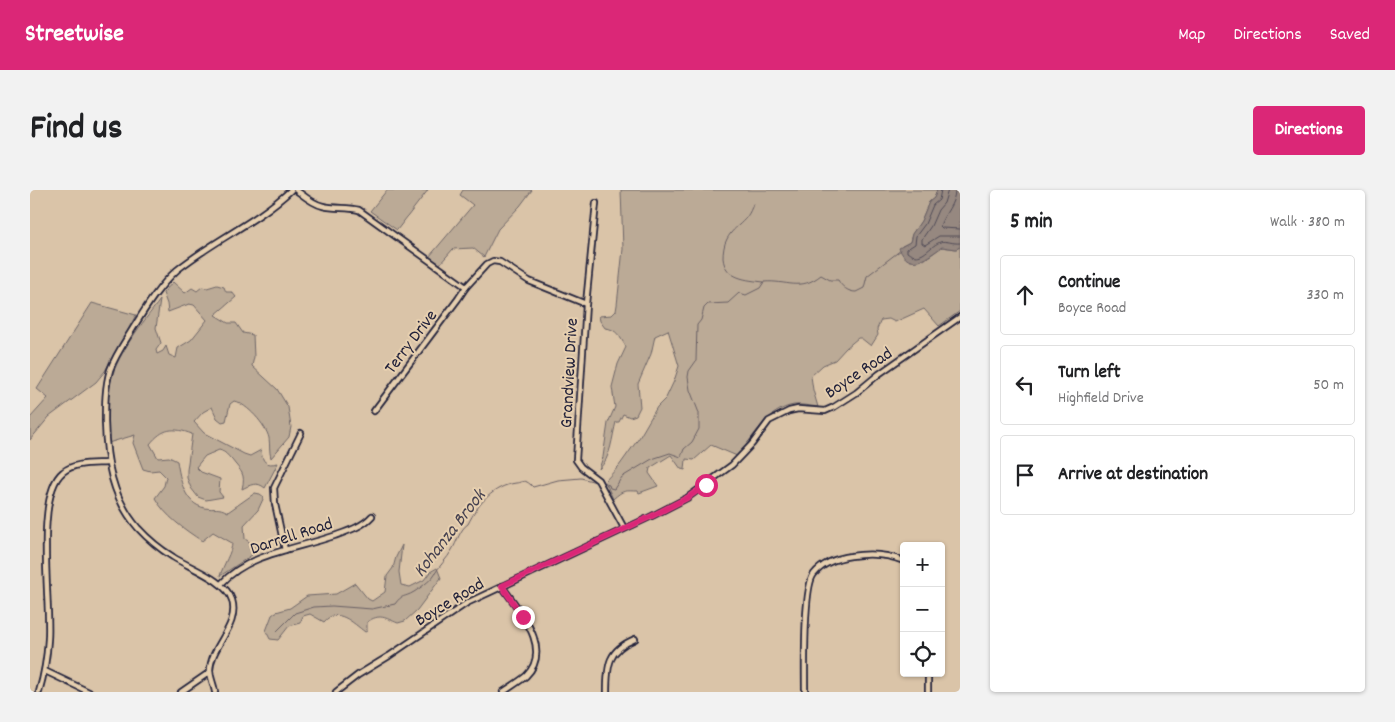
<!DOCTYPE html>
<meta charset="utf-8">
<style>
:root{--surface:#fff;--page:#f2f2f2;--text:#202124;--muted:#757577;--line:#e0e0e0;--accent:#db2777}
body{margin:0;font-family:Dekko,sans-serif;background:var(--page);color:var(--text)}
.controls{position:absolute;right:15px;bottom:15px;display:grid;overflow:hidden;border-radius:5px;box-shadow:0 1px 4px #0004}
.controls button{width:45px;height:45px;display:grid;place-items:center;padding:0;border:0;border-bottom:1px solid var(--line);background:var(--surface);color:var(--text);font:25px sans-serif}
.stop{position:absolute;width:15px;height:15px;margin:-11px;border:4px solid #db2777;border-radius:50%;background:#fff}
.stop.end{background:#db2777;border-color:#fff;box-shadow:0 1px 5px #0008}
.list{margin:0;padding:0;list-style:none}
h2{display:flex;justify-content:space-between;align-items:center;height:65px;margin:0;padding:0 20px;font-size:21px}
h2 small{font-size:16px;font-weight:400;color:var(--muted)}
.list li{display:grid;grid-template-columns:32px 1fr auto;gap:15px;align-items:center;box-sizing:border-box;height:80px;margin:0 10px 10px;padding:0 10px;border:1px solid var(--line);border-radius:5px}
.list b{display:block;font-size:19px;white-space:nowrap}
.list p{margin:0;font-size:16px;white-space:nowrap;color:var(--muted)}
.list em{font-size:16px;font-style:normal;color:var(--muted)}
.icon{flex:none;width:28px;height:28px;fill:none;stroke:currentColor;stroke-width:2;stroke-linecap:round;stroke-linejoin:round}
.map{position:relative;flex:none;width:930px;height:502px;overflow:hidden;border-radius:5px}
header{display:flex;align-items:center;gap:30px;box-sizing:border-box;height:70px;padding:0 25px;background:var(--accent);color:#fff}
header strong{font-size:24px}
nav{display:flex;gap:28px;margin-inline-start:auto;font-size:18px}
.intro{display:flex;align-items:center;justify-content:space-between;box-sizing:border-box;height:120px;padding:0 30px}
h1{margin:0;font-size:35px}
.button{padding:12px 22px;border-radius:5px;background:var(--accent);color:#fff;font-size:18px;font-weight:700}
main{display:flex;gap:30px;padding:0 30px}
aside{flex:1;background:var(--surface);border-radius:5px;box-shadow:0 1px 4px #0004}
.map>svg:first-child{display:block}
.green{fill:#bbaa96;stroke:#6e6668}
.water{fill:#968880;stroke:#685f64}
.lines{fill:none;stroke-linecap:round;stroke-linejoin:round}
.shore{stroke:#504b57;stroke-width:1}
.stream{stroke:#685f64;stroke-width:1}
.minor-casing{stroke:#22223b;stroke-width:8}
.minor{stroke:#e6cfaf;stroke-width:4.5}
.route{stroke:#db2777;stroke-width:6}
.labels{text-anchor:middle;stroke-width:4;stroke-linejoin:round;paint-order:stroke}
.street-label{font-size:18px;fill:#22223b;stroke:#e6cfaf}
.water-label{font-size:19px;font-style:italic;fill:#454150;stroke:#e6cfaf}
</style>
<header>
<strong>Streetwise</strong>
<nav><a>Map</a><a>Directions</a><a>Saved</a></nav>
</header>
<div class="intro"><h1>Find us</h1><a class="button">Directions</a></div>
<main>
<div class="map">
<svg width="930" height="502" viewBox="0 0 930 502">
<rect width="100%" height="100%" fill="#dac4a8"/>
<filter id="ink" filterUnits="userSpaceOnUse"><feTurbulence type="fractalNoise" baseFrequency=".02" numOctaves="2"/><feDisplacementMap in="SourceGraphic" scale="10" xChannelSelector="R" yChannelSelector="G"/><feConvolveMatrix kernelMatrix="1 2 1 2 8 2 1 2 1" color-interpolation-filters="sRGB"/></filter>
<g filter="url(#ink)">
<g class="green">
<polygon points="357,0 398,0 367,40 340,21"/>
<polygon points="433,0 502,0 490,16 468,39 454,67 443,58 423,59 409,75 399,67 443,15 430,5"/>
<path d="M591,0H907L904,8L899,12L891,31L882,44L880,52L872,56L894,70L912,57L926,59L930,57V121L909,136L894,119L865,132L859,129L851,130L847,139L848,145L841,156L831,148H828L816,158L805,170L793,175L781,186L783,200L788,217C780,216 771,214 764,215C736,220 725,246 707,266L681,255L664,270L656,269L655,280L651,279L641,265L620,278L619,283L628,296L609,303L608,301C595,301 594,299 583,309L575,291L589,276L609,248L627,217L636,208L644,191L649,176L638,140L625,146L621,164L608,194L610,217L606,225L600,227L593,224L589,232H586C582,247 581,268 569,279L573,267L578,233L585,217L582,197L588,174L596,157C590,147 587,139 575,138L570,131L569,126L582,125L586,121L587,115L593,59Z"/>
<path d="M143,92L155,103L162,98L167,101L172,97L177,98L187,95L194,97L196,102H202L206,107L185,125L198,133H206L213,143L223,145L224,167L222,176L247,199L258,217L261,237L259,247L241,268C239,261 240,255 239,248C236,235 217,214 204,211L200,214L196,231L192,232L187,228L182,217L173,222L164,232L174,243L214,264L220,266L231,260C232,272 236,276 248,273L235,298C227,291 220,295 212,299C216,283 211,282 202,270C197,265 196,262 189,260L175,266L166,277L171,282L190,289L189,302L193,307L176,310L168,307L161,298L157,288V280L162,244C143,237 133,238 120,254L128,268L139,267L147,271C150,289 154,314 175,318C186,320 187,316 198,322L225,303L230,304L234,307L228,320L214,335L215,349L224,355L227,354L228,361L190,386C193,375 202,362 202,353L183,342L172,351C155,340 135,326 125,308L134,296L136,287L129,280L120,281L113,279L103,253L105,245L78,253C78,233 76,209 81,190C89,161 112,134 130,110L126,138L131,153L126,160L127,164L133,161L136,156L139,165L146,168L148,158L161,150L177,130L164,115L159,114L138,122L137,114L133,103Z"/>
<polygon points="62,113 106,125 75,181 66,192 19,227 0,250 0,228 18,208 7,199"/>
<path d="M372,355L369,382L371,395L380,397L394,390L400,382L407,378L411,388L387,420L375,431L368,433C355,428 350,423 337,432V441L335,442C323,433 307,416 294,432L280,424L273,426L270,433L259,436L248,450L240,449L236,441L242,425L246,422L260,418L277,406L306,404L325,393L338,409L342,411L355,402L357,386L363,378L366,367Z"/>
</g>
<path class="water" d="M907,0H930V57L926,59L912,57C898,66 880,84 869,58L880,52L882,44L891,31L899,12L904,8Z"/>
<g class="lines">
<g class="shore">
<path d="M911,0L909,10L903,15L895,34L886,46L885,54L877,59V62C891,73 897,58 910,52C916,50 923,54 930,53"/>
<polyline points="918,0 914,13 908,20 901,36 892,49 892,53 895,55 909,46 930,46"/>
<path d="M925,0C925,15 914,23 910,36L912,38L930,39"/>
</g>
<g class="stream">
<path d="M723,14C717,34 705,34 697,49C694,54 693,62 693,68C695,89 717,90 734,92"/>
<path d="M573,293L579,295L580,298L584,299L592,287L622,269L640,263L651,267L654,259L662,252L669,239V223L660,200L658,187L659,181L666,171L667,135L671,130L674,118L678,114L698,113L709,103L716,105L730,98L734,92C757,90 770,102 791,85L800,90H808C812,97 818,102 826,102L834,98L837,86L871,60"/>
<path d="M246,442L265,423L284,417L302,416L342,419L365,414C372,404 374,408 384,402C389,399 401,390 404,385C409,376 417,369 422,360C427,352 430,339 438,334C448,314 463,296 486,293C489,293 494,290 497,292C499,293 501,295 503,297L528,290L551,288L566,292"/>
</g>
<g class="minor-casing">
<g id="minor">
<path d="M266,0C274,6 283,14 293,16C305,19 317,17 329,20L436,97L457,74L463,71L470,72L499,91L556,114"/>
<polyline points="566,13 556,114 546,270 551,277 568,290 594,338"/>
<polyline points="344,221 428,109 436,97"/>
<polyline points="255,360 245,314 244,298 271,243"/>
<path d="M191,394C219,363 266,359 304,346C318,341 332,337 342,326"/>
<path d="M472,396C488,420 524,458 496,486C489,492 480,497 473,502"/>
<polyline points="15,481 59,502"/>
<polyline points="898,483 898,502"/>
<path d="M9,502C14,485 17,467 18,449C21,413 4,305 33,282C45,272 63,274 77,273"/>
<polyline points="151,502 180,482"/>
<path d="M185,502C184,495 180,487 180,480C181,455 210,436 202,410C196,390 160,378 143,367C130,359 118,349 108,338C82,308 76,271 75,232C75,215 75,197 80,180C85,166 94,153 102,140C115,119 128,97 147,80C183,51 227,32 261,0"/>
<polyline points="306,502 328,485 359,466 437,413 622,326 657,308 702,275 722,254 739,231 759,221 768,219 795,221 804,217 826,203 849,184 930,127"/>
<path d="M577,502C577,475 578,460 605,449"/>
<path d="M775,502C775,481 773,397 784,384C793,373 807,368 821,366C839,363 857,364 874,371"/>
</g>
</g>
<use href="#minor" class="minor"/>
</g>
</g>
<g class="lines" filter="url(#ink)">
<polyline class="route" points="493,427 472,396 622,326 657,308 676,295"/>
</g>
<g class="labels">
<g class="street-label">
<text transform="translate(380 151) rotate(-53)" y="6">Terry Drive</text>
<text transform="translate(828 182) rotate(-34)" y="6">Boyce Road</text>
<text transform="translate(538 183) rotate(-87)" y="6">Grandview Drive</text>
<text transform="translate(261 345) rotate(-18)" y="6">Darrell Road</text>
<text transform="translate(419 411) rotate(-31)" y="6">Boyce Road</text>
</g>
<g class="water-label">
<text transform="translate(418 342) rotate(-52)" y="7">Kohanza Brook</text>
</g>
</g>
</svg>
<div class="controls">
<button>+</button>
<button>−</button>
<button><svg class="icon" aria-label="locate" viewBox="0 0 24 24"><circle cx="12" cy="12" r="6"/><path d="M12 2v4M12 18v4M2 12h4M18 12h4"/></svg></button>
</div>
<div class="stop" style="left:676px;top:295px"></div>
<div class="stop end" style="left:493px;top:427px"></div>
</div>
<aside>
<h2>5 min<small>Walk · 380 m</small></h2>
<ul class="list">
<li><svg class="icon" aria-label="ahead" viewBox="0 0 24 24"><path d="M12 20V5M6 11l6-6 6 6"/></svg><div><b>Continue</b><p>Boyce Road</p></div><em>330 m</em></li>
<li><svg class="icon" aria-label="left" viewBox="0 0 24 24"><path d="M17 20v-9H6M10 6l-5 5 5 5"/></svg><div><b>Turn left</b><p>Highfield Drive</p></div><em>50 m</em></li>
<li><svg class="icon" aria-label="arrive" viewBox="0 0 24 24"><path d="M6 21V4h12l-3 4 3 4H6"/></svg><div><b>Arrive at destination</b></div></li>
</ul>
</aside>
</main>
